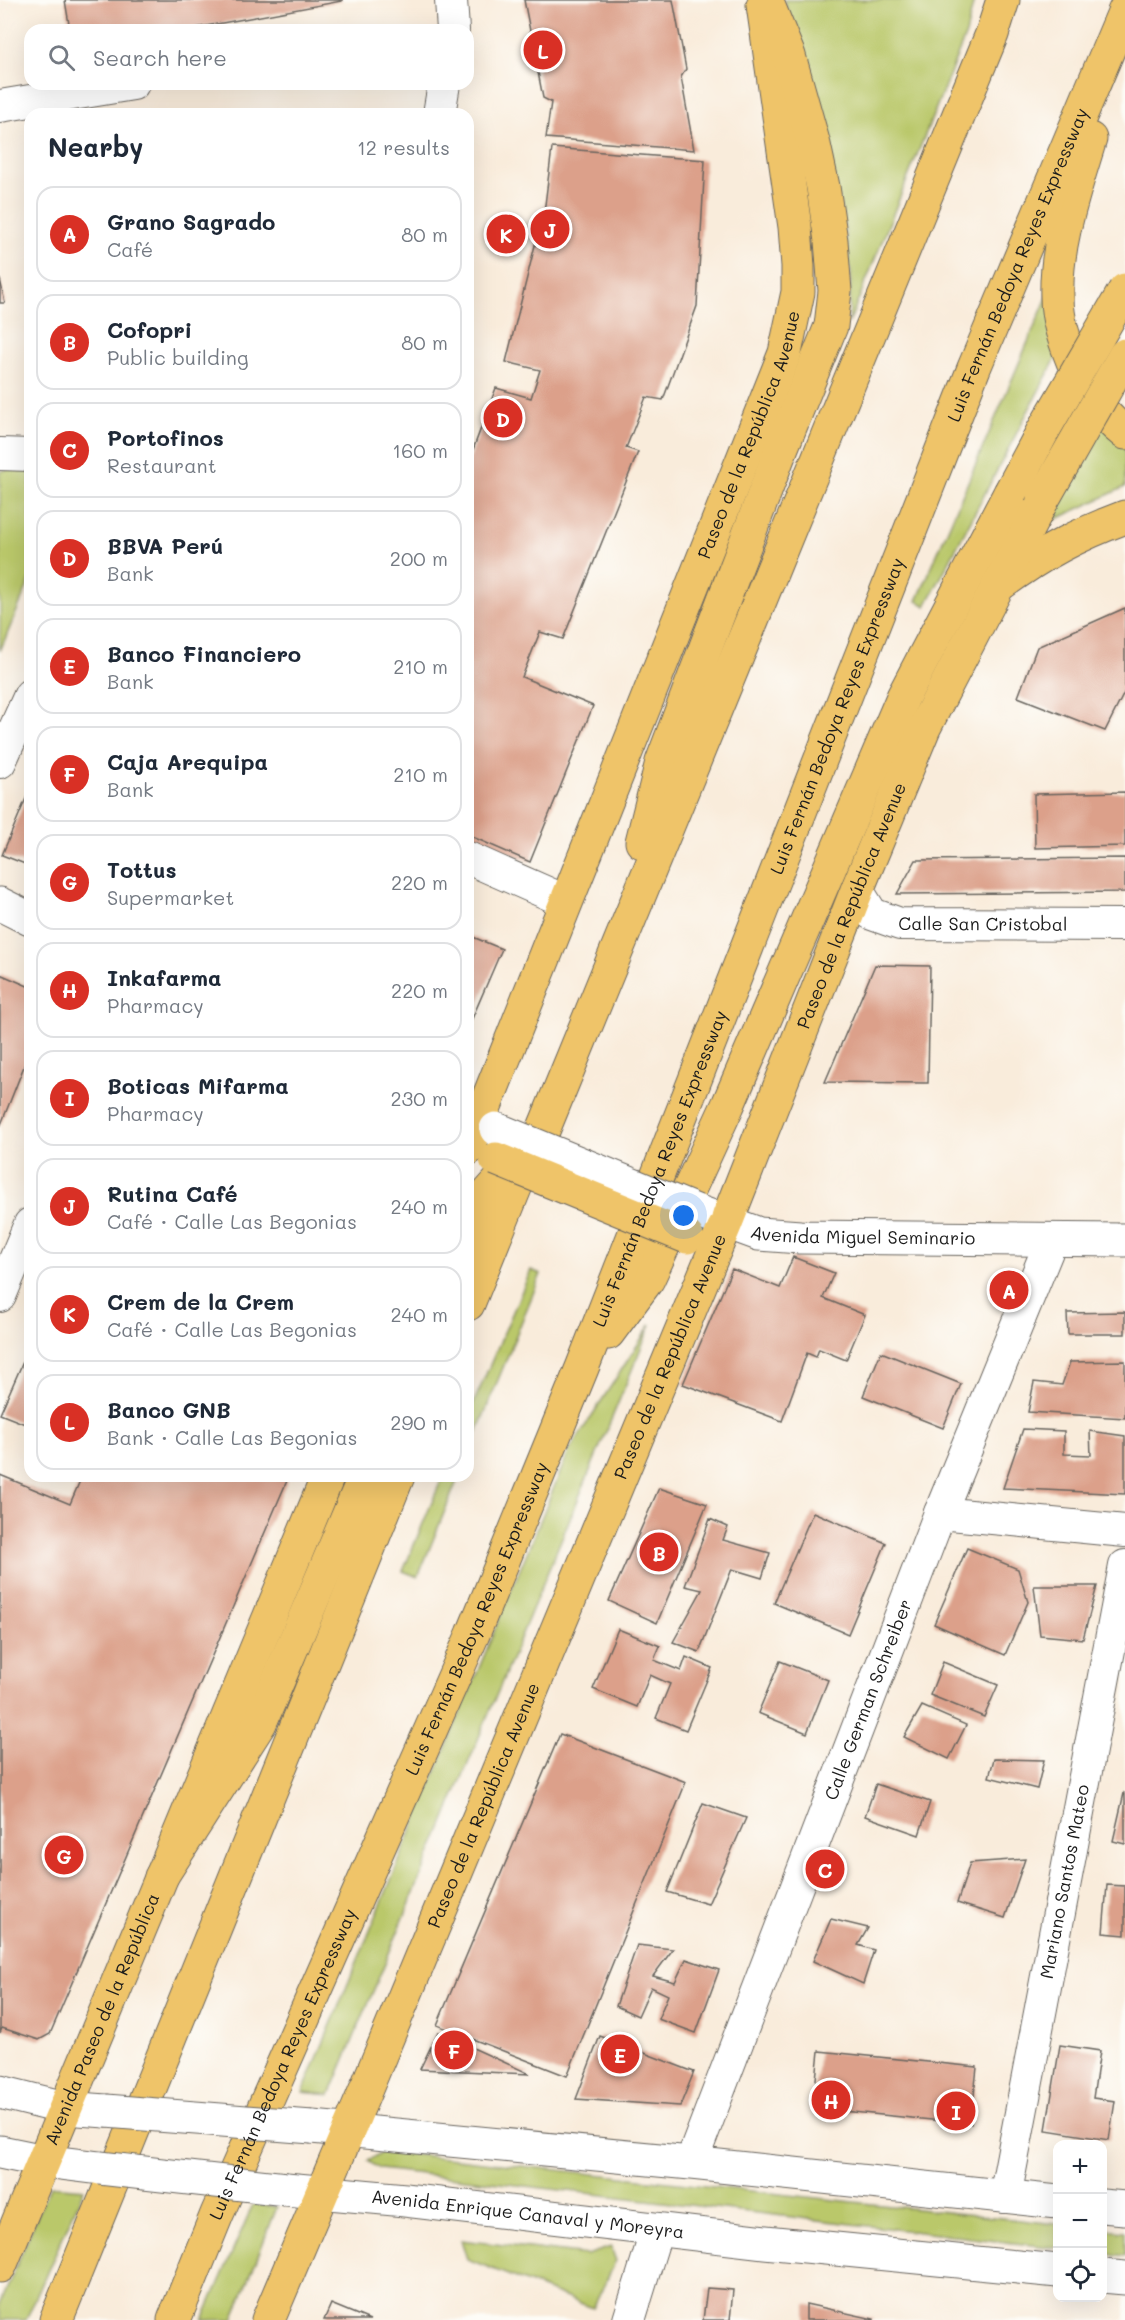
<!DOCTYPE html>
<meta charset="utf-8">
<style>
:root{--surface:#fff;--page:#f6f6f7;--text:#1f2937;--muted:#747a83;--line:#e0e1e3;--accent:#d93025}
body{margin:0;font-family:Mali,sans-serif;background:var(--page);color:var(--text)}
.controls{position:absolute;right:18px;bottom:18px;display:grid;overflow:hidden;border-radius:12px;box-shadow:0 6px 24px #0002}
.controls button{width:54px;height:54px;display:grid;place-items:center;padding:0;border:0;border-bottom:2px solid var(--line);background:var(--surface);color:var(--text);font:30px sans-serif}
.you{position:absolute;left:684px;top:1216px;width:21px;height:21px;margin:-15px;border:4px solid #fff;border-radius:50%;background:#1a73e8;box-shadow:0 0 0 9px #1a73e833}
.badge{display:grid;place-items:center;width:39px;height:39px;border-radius:50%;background:var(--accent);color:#fff;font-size:20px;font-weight:700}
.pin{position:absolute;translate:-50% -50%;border:3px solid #fff;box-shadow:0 2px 6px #0006}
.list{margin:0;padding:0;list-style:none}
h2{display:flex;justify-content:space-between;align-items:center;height:78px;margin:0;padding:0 24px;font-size:26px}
h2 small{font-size:20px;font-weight:400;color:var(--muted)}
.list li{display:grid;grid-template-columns:39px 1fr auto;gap:18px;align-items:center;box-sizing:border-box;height:96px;margin:0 12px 12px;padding:0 12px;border:2px solid var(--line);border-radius:18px}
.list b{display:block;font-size:22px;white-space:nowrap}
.list p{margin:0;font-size:20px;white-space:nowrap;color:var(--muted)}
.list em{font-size:20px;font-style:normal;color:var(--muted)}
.icon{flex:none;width:33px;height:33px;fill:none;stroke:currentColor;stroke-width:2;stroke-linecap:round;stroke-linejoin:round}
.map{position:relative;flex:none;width:1125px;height:2320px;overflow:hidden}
.search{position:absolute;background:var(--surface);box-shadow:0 6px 24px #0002;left:24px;top:24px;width:450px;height:66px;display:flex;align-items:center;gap:15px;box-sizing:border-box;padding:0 21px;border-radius:18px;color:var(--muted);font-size:22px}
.panel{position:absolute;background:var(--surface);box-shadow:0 6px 24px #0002;left:24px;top:108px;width:450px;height:1374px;border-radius:18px}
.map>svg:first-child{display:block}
.green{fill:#bac86a;stroke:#6b7243;stroke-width:1.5}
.building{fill:#dca08a}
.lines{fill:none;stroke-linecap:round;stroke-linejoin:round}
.minor-casing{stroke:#69655f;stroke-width:34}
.tertiary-casing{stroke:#69655f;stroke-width:35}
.primary-casing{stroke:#69655f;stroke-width:35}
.motorway-casing{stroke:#69655f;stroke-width:35}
.minor{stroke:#fff;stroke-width:32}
.tertiary{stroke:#fff;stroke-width:33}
.primary{stroke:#efc469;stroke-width:33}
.motorway{stroke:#efc469;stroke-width:33}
.tertiary-bridge-casing{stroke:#69655f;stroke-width:35;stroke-linecap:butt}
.primary-bridge-casing{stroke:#69655f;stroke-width:35;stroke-linecap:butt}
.motorway-bridge-casing{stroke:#69655f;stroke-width:35;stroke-linecap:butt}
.tertiary-bridge{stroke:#fff;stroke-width:33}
.primary-bridge{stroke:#efc469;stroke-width:33}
.motorway-bridge{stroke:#efc469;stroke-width:33}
.labels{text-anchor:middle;stroke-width:4.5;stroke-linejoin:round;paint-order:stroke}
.street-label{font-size:18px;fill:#1c1c1c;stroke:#fdfcf7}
</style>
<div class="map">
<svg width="1125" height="2320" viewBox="0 0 1125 2320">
<rect width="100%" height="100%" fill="#fdfcf7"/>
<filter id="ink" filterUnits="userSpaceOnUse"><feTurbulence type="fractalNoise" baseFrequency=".0167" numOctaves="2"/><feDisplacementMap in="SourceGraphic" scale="12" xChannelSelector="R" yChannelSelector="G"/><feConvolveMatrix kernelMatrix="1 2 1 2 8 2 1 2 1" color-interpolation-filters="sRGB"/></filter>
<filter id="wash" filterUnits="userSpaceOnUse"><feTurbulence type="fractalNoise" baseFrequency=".008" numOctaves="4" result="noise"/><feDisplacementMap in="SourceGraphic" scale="24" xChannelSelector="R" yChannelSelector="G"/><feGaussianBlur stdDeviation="1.35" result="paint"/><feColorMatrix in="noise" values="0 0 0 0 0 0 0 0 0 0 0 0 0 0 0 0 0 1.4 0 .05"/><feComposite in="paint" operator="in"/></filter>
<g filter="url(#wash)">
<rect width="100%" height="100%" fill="#f9ecdb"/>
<g class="green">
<polygon points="784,0 974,0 966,34 849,323 851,273 843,217 813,88"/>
<polygon points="1049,293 1056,358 926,606 917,601"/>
<polygon points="1096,417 1125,440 1125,487 1033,530"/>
<polygon points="21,467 30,472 30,580 0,651 0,471"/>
<polygon points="531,1270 541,1274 468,1454 468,1416"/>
<polygon points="651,1324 330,2095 303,2092 569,1451"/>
<polygon points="443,1476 459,1476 418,1577 403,1571"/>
<polygon points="382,2151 1057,2224 1057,2248 380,2169 368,2161"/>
<polygon points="50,2186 84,2189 26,2320 0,2320 0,2305"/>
<polygon points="253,2204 277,2207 233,2320 203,2320"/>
<polygon points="1103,2229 1125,2231 1125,2256 1103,2253"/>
<polygon points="461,2240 587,2255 611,2247 616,2261 593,2308 467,2259"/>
</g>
<g id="blocks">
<g class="building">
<polygon points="65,0 342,0 342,1 184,30 70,30"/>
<polygon points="524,0 673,0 686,69 681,77 694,150 546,138 551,102 543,98"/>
<polygon points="552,148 705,160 697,306 663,400 646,397 626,448 638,452 563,639 540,632 522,677 593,706 530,862 468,835 468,463 496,388 531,398 540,370 506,362 545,205"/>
<polygon points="0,279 5,303 0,303"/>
<polygon points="1125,608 1125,691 1105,731 1018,697 1037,647"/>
<polygon points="30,789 30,866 2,855"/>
<polygon points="1125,792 1125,846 1035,848 1034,794"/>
<polygon points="1125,858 1125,892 897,894 916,860"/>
<polygon points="468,935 502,949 468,1028"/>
<polygon points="875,965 930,966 928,1083 825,1082"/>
<polygon points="0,974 30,987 30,1051 0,1127"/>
<polygon points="793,1257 834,1273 823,1298 865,1315 846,1360 819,1349 816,1357 807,1353 782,1421 683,1384 732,1269 780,1288"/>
<polygon points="1125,1312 1125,1334 1068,1334 1067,1313"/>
<polygon points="30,1346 30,1426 0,1414"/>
<polygon points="881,1352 961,1384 943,1428 863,1396"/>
<polygon points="1125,1361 1125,1418 1028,1412 1034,1382 1062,1385 1070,1362"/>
<polygon points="1023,1429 1064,1431 1064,1454 1091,1455 1090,1431 1125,1436 1125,1494 1003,1488"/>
<polygon points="0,1475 70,1504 82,1476 289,1476 50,2034 39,2040 2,2028 0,2033"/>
<polygon points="659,1488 707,1504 657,1623 609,1601"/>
<polygon points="813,1512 886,1543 848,1634 774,1603"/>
<polygon points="710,1519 728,1527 723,1540 770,1553 762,1578 732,1569 699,1652 673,1642 702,1590 685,1586"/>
<polygon points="967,1548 1018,1569 1028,1602 1005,1655 934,1624"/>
<polygon points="1034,1586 1097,1586 1083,1639 1040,1635"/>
<polygon points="618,1629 660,1646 654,1660 681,1671 686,1657 712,1668 686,1730 656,1718 670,1684 650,1675 637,1707 593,1689"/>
<polygon points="780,1661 828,1680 807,1733 758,1713"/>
<polygon points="943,1662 998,1685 984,1717 930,1695"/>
<polygon points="922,1706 966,1725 949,1759 904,1737"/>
<polygon points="560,1734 686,1782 567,2076 437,2025"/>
<polygon points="994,1759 1044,1760 1037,1789 989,1777"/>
<polygon points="876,1784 930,1802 919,1835 865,1816"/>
<polygon points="1124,1793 1125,1794 1125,1844 1113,1841"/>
<polygon points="703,1803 746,1818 708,1904 667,1892"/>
<polygon points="1025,1859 1005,1918 957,1903 970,1863"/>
<polygon points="1107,1885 1125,1886 1125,1935 1103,1933"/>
<polygon points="831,1919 868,1928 858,1945 874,1950 863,1984 813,1961"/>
<polygon points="637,1945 673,1949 653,1976 675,1982 686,1959 719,1970 696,2033 658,2019 668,1995 651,1987 638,2016 616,2006"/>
<polygon points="438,2032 530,2074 420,2069"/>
<polygon points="600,2036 694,2072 680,2106 576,2099"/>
<polygon points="1060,2045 1100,2051 1093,2098 1115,2101 1109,2140 1046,2130"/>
<polygon points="819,2051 977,2067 971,2124 813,2108"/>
<polygon points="707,2288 733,2290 730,2320 703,2320"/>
<polygon points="331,2304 370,2320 324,2320"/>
<polygon points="806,2304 874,2319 874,2320 806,2320"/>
</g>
</g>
</g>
<g filter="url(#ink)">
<use href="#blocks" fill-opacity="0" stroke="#69655f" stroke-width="1.5"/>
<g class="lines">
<g class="minor-casing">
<g id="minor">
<polyline points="451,0 453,30"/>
<polyline points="0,106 133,84"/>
<polyline points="439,114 444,84"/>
<polyline points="0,454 30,455"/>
<polyline points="0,762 30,695"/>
<polyline points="468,858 565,901"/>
<path id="s1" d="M857,890L872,914L900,924L1125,925"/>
<polyline points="0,1296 30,1224"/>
<polyline points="940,1513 1125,1531"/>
<path id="s2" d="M691,2163L940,1513L1052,1239"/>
<path id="s3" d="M1005,2197L1125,1566"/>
<polyline points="629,2320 657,2229"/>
</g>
</g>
<g class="tertiary-casing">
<g id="tertiary">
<polyline points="0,904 30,919"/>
<path id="s4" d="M699,1212L759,1234L800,1237L1125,1240"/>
<polyline points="0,2092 65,2108 106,2111"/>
<polyline points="312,2127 691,2163 1058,2202"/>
<polyline points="0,2152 44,2161 100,2168"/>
<path id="s5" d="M286,2189L405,2200L765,2242L1058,2271"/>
<polyline points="1102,2206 1125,2208"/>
<polyline points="1102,2276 1125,2278"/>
</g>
</g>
<g class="primary-casing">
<g id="primary">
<path d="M1002,583C1043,553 1077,535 1125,517"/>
<path id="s6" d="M468,1149L785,353L798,292V266L795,227L763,5"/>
<path id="s7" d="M0,2266L328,1476"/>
<path id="s8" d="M268,2320L361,2101L726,1223L857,890L924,728L1043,499"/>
</g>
</g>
<g class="motorway-casing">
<g id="motorway">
<path d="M1090,139C1075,189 1055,244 1057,297C1057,320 1065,342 1074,364C1085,392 1101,414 1125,433"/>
<polyline points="642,842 662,762 782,447 831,326 835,291 831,241 823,187 814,145 789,56 766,0"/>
<polyline points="468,1234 486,1196 517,1161"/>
<polyline points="468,1304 523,1168 542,1133 992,34 1003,0"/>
<polyline points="608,1333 648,1279 728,1105 903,697 1010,493"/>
<polyline points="161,1877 260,1723 365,1476"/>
<polyline points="56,2320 398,1476"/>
<path id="s9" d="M174,2320L217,2214L473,1634L582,1368L974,368L1125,10"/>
</g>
</g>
<use href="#minor" class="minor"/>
<use href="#tertiary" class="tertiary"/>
<use href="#primary" class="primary"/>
<use href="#motorway" class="motorway"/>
<g class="tertiary-bridge-casing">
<g id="tertiary-bridge">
<polyline points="496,1129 696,1211"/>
<polyline points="106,2111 312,2127"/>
<polyline points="100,2168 286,2189"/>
</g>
</g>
<g class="primary-bridge-casing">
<g id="primary-bridge">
<polyline points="1043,499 1125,355"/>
<polyline points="496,1159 687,1237"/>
</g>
</g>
<g class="motorway-bridge-casing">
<polyline id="motorway-bridge" points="1010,493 1044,429 1125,290"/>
</g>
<use href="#tertiary-bridge" class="tertiary-bridge"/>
<use href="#primary-bridge" class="primary-bridge"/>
<use href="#motorway-bridge" class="motorway-bridge"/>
</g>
</g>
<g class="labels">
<g class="street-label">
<text dy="6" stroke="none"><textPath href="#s9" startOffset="2222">Luis Fernán Bedoya Reyes Expressway</textPath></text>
<text dy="6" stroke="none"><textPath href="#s6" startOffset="768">Paseo de la República Avenue</textPath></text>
<text dy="6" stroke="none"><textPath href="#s9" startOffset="1736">Luis Fernán Bedoya Reyes Expressway</textPath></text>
<text dy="6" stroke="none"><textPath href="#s8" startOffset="1530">Paseo de la República Avenue</textPath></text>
<text dy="6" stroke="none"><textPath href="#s1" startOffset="141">Calle San Cristobal</textPath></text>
<text dy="6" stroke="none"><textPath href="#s9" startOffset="1250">Luis Fernán Bedoya Reyes Expressway</textPath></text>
<text dy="6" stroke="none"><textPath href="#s4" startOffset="168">Avenida Miguel Seminario</textPath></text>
<text dy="6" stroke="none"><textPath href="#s8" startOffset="1044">Paseo de la República Avenue</textPath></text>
<text dy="6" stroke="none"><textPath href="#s9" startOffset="764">Luis Fernán Bedoya Reyes Expressway</textPath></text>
<text dy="6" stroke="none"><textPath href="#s2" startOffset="496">Calle German Schreiber</textPath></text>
<text dy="6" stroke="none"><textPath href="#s8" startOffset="558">Paseo de la República Avenue</textPath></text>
<text dy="6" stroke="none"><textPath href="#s3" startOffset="321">Mariano Santos Mateo</textPath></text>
<text dy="6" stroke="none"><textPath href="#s7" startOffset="267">Avenida Paseo de la República</textPath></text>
<text dy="6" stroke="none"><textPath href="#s9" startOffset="278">Luis Fernán Bedoya Reyes Expressway</textPath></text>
<text dy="6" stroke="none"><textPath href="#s5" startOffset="243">Avenida Enrique Canaval y Moreyra</textPath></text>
</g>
</g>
</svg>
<div class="controls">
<button>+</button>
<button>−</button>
<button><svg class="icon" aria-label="locate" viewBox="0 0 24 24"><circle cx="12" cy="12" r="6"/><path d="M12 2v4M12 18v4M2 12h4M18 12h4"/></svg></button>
</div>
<div class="you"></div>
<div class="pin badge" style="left:1009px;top:1290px">A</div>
<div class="pin badge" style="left:659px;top:1552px">B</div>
<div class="pin badge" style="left:825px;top:1869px">C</div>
<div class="pin badge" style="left:503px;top:418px">D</div>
<div class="pin badge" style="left:620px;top:2054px">E</div>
<div class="pin badge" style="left:454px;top:2050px">F</div>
<div class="pin badge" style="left:64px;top:1855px">G</div>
<div class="pin badge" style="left:831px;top:2100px">H</div>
<div class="pin badge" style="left:956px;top:2111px">I</div>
<div class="pin badge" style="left:550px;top:229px">J</div>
<div class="pin badge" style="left:506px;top:234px">K</div>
<div class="pin badge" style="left:543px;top:50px">L</div>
<div class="search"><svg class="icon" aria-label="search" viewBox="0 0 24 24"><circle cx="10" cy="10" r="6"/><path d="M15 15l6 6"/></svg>Search here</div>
<section class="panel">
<h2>Nearby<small>12 results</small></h2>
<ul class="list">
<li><span class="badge">A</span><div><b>Grano Sagrado</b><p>Café</p></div><em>80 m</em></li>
<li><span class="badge">B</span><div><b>Cofopri</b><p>Public building</p></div><em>80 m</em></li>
<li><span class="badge">C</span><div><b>Portofinos</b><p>Restaurant</p></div><em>160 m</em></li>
<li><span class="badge">D</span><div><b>BBVA Perú</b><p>Bank</p></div><em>200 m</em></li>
<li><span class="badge">E</span><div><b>Banco Financiero</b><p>Bank</p></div><em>210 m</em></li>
<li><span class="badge">F</span><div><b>Caja Arequipa</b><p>Bank</p></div><em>210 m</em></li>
<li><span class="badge">G</span><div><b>Tottus</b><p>Supermarket</p></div><em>220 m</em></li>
<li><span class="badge">H</span><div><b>Inkafarma</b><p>Pharmacy</p></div><em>220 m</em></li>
<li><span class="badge">I</span><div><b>Boticas Mifarma</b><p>Pharmacy</p></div><em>230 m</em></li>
<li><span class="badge">J</span><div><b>Rutina Café</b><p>Café · Calle Las Begonias</p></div><em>240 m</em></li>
<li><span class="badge">K</span><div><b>Crem de la Crem</b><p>Café · Calle Las Begonias</p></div><em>240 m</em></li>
<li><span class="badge">L</span><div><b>Banco GNB</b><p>Bank · Calle Las Begonias</p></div><em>290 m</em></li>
</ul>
</section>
</div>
